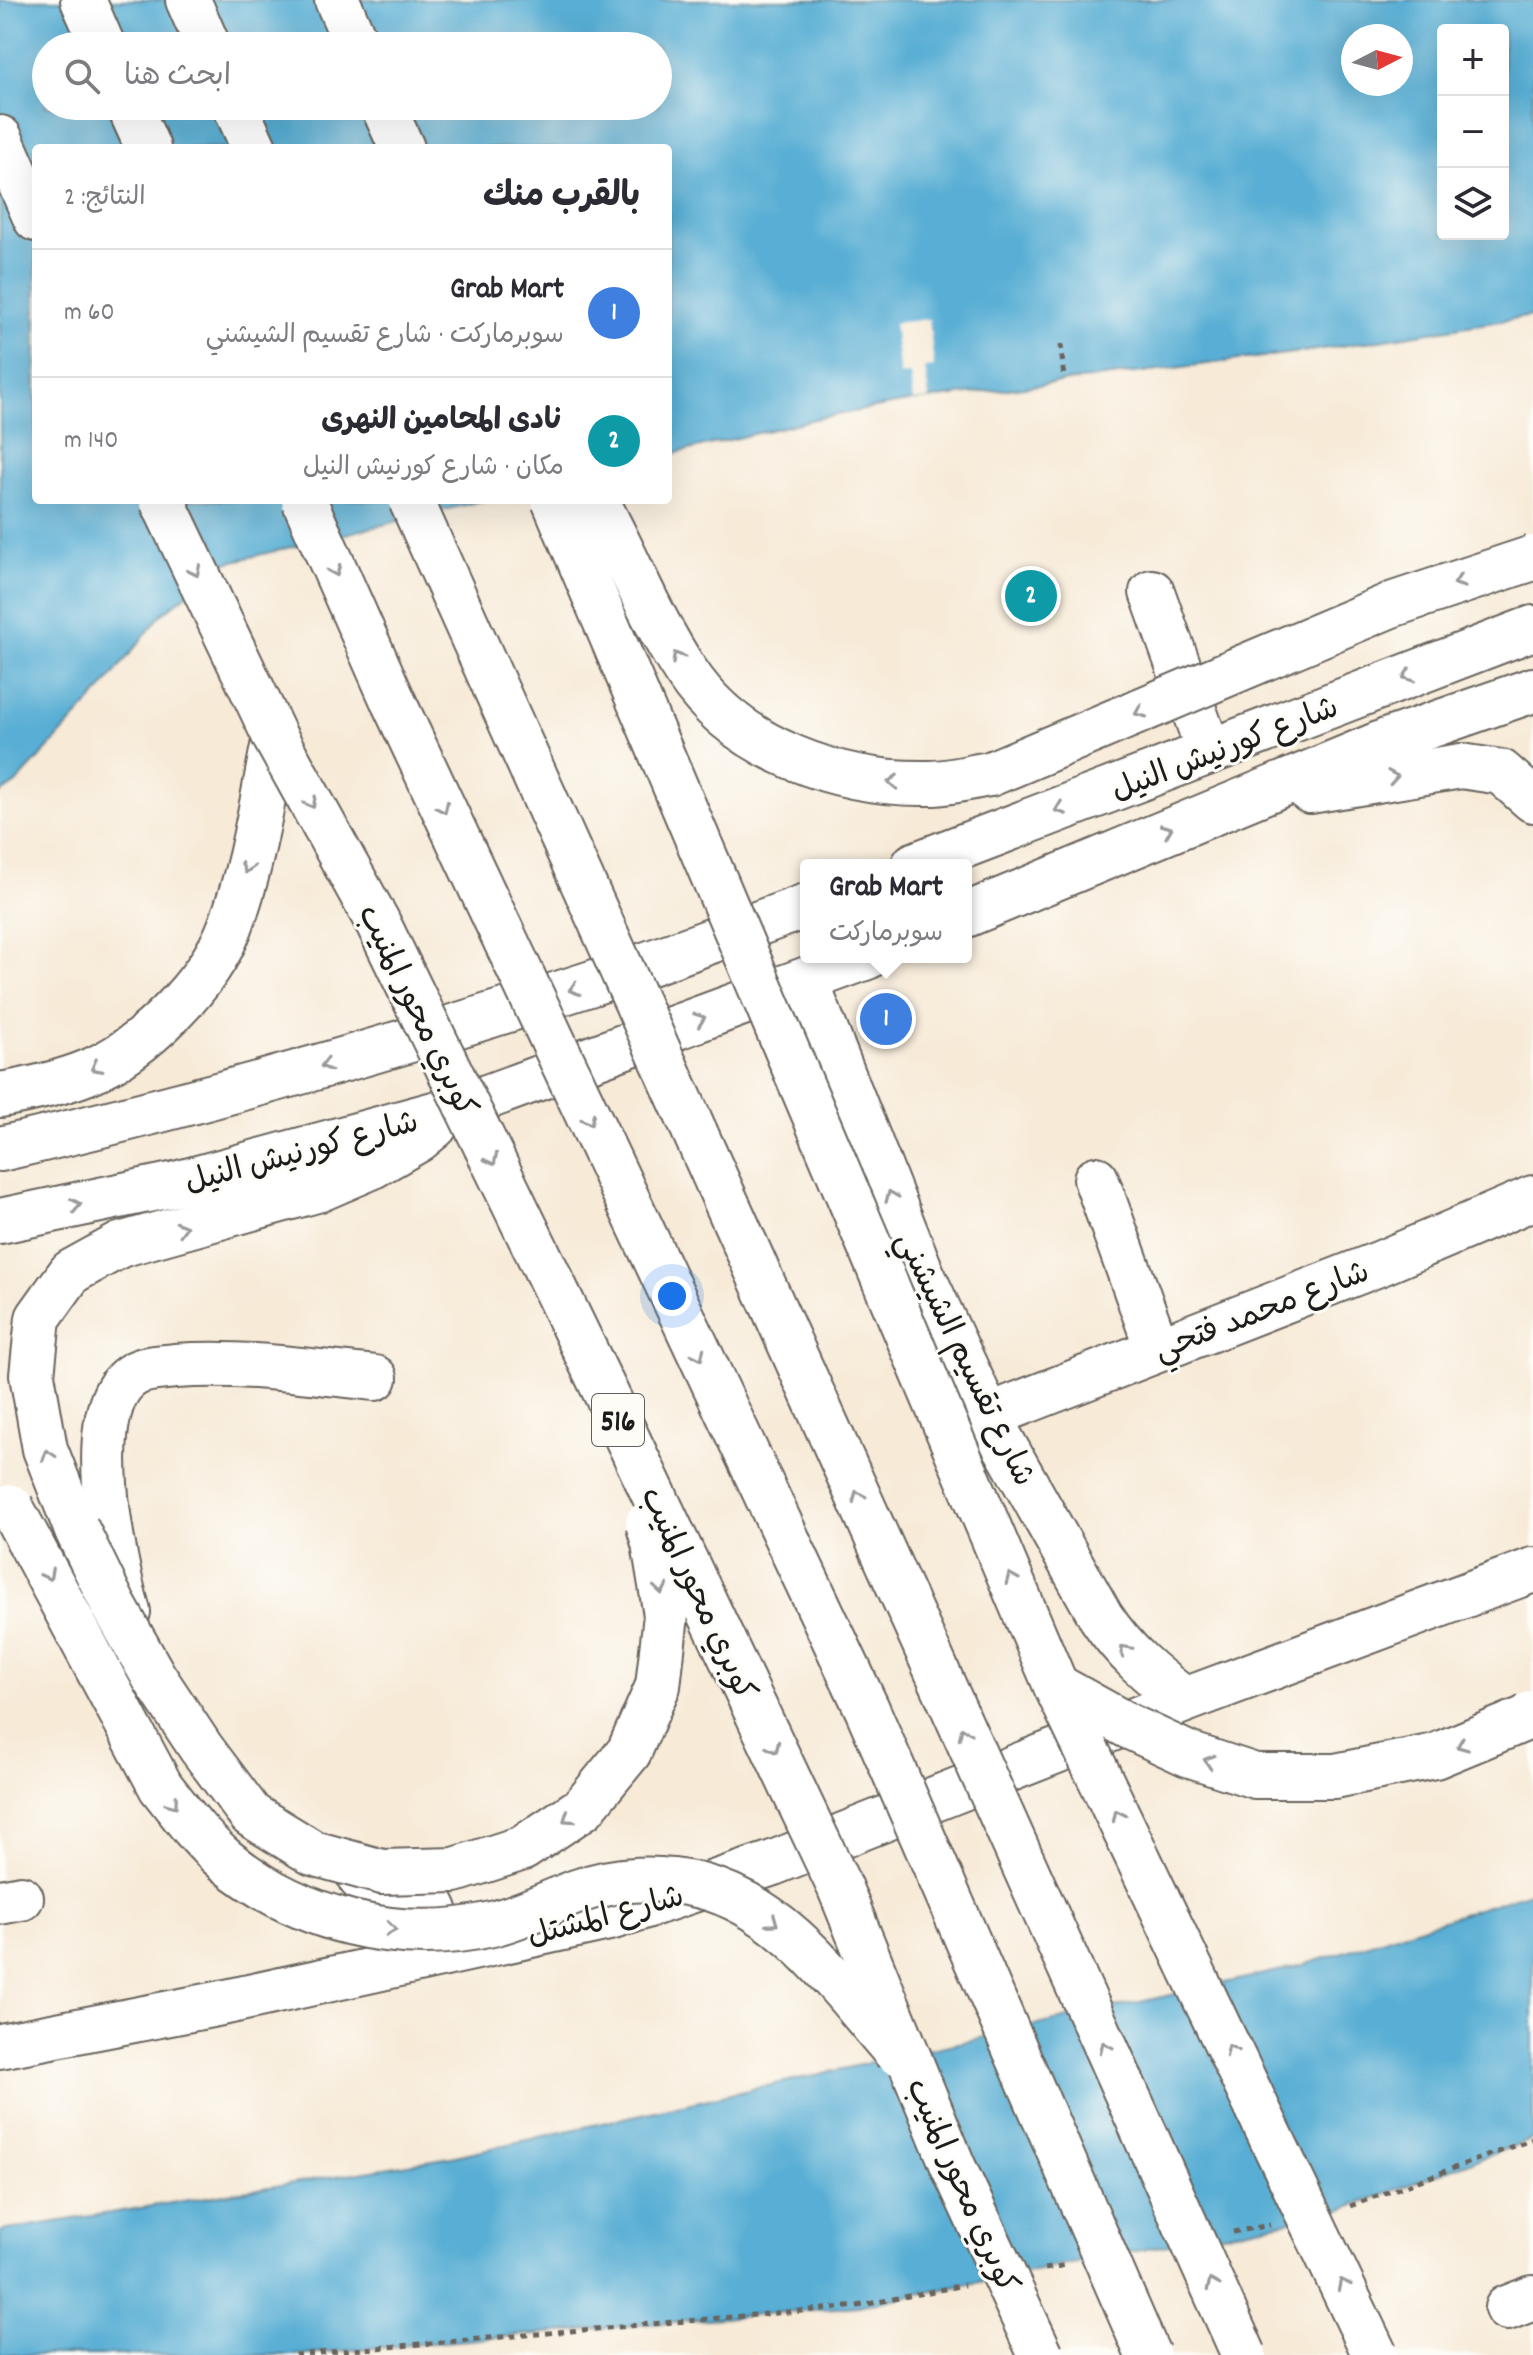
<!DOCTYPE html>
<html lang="ar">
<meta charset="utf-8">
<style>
:root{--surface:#fff;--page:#f7f7f7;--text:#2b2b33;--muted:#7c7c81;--line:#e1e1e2;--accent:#1a73e8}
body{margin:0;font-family:Dekko,"Playpen Sans Arabic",sans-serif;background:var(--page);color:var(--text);direction:rtl}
.controls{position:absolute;right:24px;top:24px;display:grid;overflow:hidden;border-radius:8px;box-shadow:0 8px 32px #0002}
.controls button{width:72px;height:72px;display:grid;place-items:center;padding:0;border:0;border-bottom:2px solid var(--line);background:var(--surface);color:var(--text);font:40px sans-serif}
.compass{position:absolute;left:1341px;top:24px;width:72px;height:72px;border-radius:50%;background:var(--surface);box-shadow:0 8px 32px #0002;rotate:84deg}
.you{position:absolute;left:672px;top:1296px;width:28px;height:28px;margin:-20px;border:6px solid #fff;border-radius:50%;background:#1a73e8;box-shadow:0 0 0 12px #1a73e833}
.badge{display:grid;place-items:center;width:52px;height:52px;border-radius:50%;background:var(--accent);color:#fff;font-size:26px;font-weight:700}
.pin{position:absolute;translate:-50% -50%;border:4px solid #fff;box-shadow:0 2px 8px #0006}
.popup{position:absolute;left:800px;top:859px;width:172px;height:104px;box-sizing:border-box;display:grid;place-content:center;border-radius:8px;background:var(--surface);filter:drop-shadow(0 2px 6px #0005);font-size:26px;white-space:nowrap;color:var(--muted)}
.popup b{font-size:30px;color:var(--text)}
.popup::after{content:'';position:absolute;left:50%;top:100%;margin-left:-16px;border:16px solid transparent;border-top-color:var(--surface)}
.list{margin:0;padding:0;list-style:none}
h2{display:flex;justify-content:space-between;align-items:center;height:104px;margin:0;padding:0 32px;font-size:34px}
h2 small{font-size:26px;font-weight:400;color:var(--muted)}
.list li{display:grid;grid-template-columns:52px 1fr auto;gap:24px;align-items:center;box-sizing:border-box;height:128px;padding:0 32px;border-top:2px solid var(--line)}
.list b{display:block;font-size:30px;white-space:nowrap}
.list p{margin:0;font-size:26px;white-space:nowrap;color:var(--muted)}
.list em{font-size:26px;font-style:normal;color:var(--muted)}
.icon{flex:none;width:44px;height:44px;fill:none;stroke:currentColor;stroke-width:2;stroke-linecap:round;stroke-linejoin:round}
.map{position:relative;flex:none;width:1533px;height:2355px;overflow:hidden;direction:ltr}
.search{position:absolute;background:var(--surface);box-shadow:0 8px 32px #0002;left:32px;top:32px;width:640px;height:88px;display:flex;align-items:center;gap:20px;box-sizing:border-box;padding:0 28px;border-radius:44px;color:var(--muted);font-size:30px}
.panel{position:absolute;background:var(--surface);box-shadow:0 8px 32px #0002;left:32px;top:144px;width:640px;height:360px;border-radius:8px;direction:rtl}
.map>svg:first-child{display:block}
.water{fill:#58aed4;stroke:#3a6578;stroke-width:2;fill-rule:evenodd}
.pier{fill:#f7ead7}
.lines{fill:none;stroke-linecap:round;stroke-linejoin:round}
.minor-casing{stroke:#69645d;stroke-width:48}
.highway-casing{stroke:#69645d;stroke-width:48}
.path{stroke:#69645d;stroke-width:5;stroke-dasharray:6 6;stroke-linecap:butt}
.minor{stroke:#fff;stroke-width:44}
.highway{stroke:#fff;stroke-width:44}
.highway-bridge-casing{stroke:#69645d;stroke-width:48;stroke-linecap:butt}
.highway-bridge{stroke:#fff;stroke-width:44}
.oneway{stroke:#999}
.labels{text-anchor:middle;stroke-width:6;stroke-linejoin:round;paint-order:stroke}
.shield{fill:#fdfcf7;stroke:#605f5e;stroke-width:2}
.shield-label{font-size:30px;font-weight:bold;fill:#1c1c1c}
.street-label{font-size:32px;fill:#1c1c1c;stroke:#fdfcf7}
</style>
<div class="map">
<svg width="1533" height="2355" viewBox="0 0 1533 2355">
<rect width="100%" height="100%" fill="#fdfcf7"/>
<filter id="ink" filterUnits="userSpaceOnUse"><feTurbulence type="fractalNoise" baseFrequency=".0125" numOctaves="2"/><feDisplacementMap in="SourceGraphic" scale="16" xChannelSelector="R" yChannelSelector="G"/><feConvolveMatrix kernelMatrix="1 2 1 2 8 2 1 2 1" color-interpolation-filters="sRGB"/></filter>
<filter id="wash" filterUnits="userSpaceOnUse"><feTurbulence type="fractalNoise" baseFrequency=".006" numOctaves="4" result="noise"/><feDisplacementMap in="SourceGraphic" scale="32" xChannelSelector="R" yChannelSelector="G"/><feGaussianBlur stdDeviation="1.8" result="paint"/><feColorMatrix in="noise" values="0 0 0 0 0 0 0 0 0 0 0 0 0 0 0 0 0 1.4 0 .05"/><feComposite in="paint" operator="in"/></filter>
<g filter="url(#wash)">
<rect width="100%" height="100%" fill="#f7ead7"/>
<g class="water">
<path d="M0,0H1533V316L1309,351L913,401L819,418L668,455V148H36V500H485L226,563L161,615L98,694L16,783L0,794ZM1443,30H1503V234H1443ZM1353,36H1401V84H1353ZM46,46H658V106H46Z"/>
<polygon points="1533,1891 1533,2139 1335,2212 858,2306 295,2355 0,2355 0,2231 451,2157 1300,1966"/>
</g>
<polygon class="pier" points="929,319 934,367 925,368 929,399 913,401 910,374 900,375 894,323"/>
</g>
<g filter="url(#ink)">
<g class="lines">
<g class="minor-casing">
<g id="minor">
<polyline points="1152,592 1209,752"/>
<path d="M806,981L922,1274L988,1416L1101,1617C1124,1652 1151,1675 1185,1700"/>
<polyline points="1096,1179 1157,1348"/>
<polyline points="988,1416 1381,1263 1533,1198"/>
<path d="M128,1612C114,1562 79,1405 134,1374C146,1367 162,1368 175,1366C243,1361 308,1371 375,1378"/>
<path d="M360,1878C380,1883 427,1889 435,1910C440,1924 441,1940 444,1954"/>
<polyline points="0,1902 21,1898"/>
<polyline points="0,2046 222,2003 613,1917 773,1863 1185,1700 1533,1570"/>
<polyline points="1507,2308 1533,2298"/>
</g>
</g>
<g class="highway-casing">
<g id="highway">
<polyline points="83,0 103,46"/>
<polyline points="188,0 208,46"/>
<polyline points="337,0 357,46"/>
<polyline points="129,106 148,148"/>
<polyline points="235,106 254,148"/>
<polyline points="383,106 402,148"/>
<polyline points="0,138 36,219"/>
<polyline points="1310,791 1461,766 1501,772 1533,800"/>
<polyline points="914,865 1533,628"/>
<polyline points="966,915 1389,740 1533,690"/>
<path d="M0,1095C29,1090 61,1083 88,1072C144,1049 209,983 230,927C253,866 262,800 275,737"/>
<path d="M0,1149C199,1104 395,1047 589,984C662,960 734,932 806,906"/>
<polyline points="0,1221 176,1184 460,1107 867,957"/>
<polyline points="76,1528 45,1449 32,1375 38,1318 71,1272 120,1245 320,1189 371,1167 418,1140 435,1126"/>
</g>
</g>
<g class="path">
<polyline points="1061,344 1064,380"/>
<polyline points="1350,2206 1533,2139"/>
<polyline points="1233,2232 1270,2225"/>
<polyline points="1045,2269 1066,2265"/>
<polyline points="295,2355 858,2306 964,2285"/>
</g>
<use href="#minor" class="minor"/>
<use href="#highway" class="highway"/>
<g class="highway-bridge-casing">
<g id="highway-bridge">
<polyline points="162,500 275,737 378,923 612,1406 839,1886 953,2166 1041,2355"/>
<polyline points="304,500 394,703 867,1709 1148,2355"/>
<polyline points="411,500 1244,2355"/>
<polyline points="554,500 1056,1686 1375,2355"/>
<path d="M596,500C627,556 650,618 686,672C737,750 840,785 930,783C950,783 970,777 990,774L1391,605L1533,558"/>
<path d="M11,1507L161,1787C181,1812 200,1839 225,1860C298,1920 399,1946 492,1924C521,1917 548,1903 576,1892C616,1877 660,1876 701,1886C786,1907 841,1990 896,2052"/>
<polyline points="76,1528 113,1604 154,1677 201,1748 251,1815 313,1853 382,1872 455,1870 523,1848 583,1808 629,1752 658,1686 666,1615 654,1543 648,1523"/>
<polyline points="1056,1686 1128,1726 1188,1754 1255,1776 1335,1776 1435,1756 1527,1718 1533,1713"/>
</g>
</g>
<use href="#highway-bridge" class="highway-bridge"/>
</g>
<defs><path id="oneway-chevron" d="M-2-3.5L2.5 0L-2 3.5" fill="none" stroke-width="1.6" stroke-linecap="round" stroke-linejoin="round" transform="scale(2)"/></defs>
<g class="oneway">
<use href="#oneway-chevron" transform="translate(195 571) rotate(65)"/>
<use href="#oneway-chevron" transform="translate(335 571) rotate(66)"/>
<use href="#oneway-chevron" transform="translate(1459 582) rotate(161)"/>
<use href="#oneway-chevron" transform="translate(677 657) rotate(-120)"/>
<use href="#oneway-chevron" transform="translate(1408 676) rotate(159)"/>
<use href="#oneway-chevron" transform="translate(1140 712) rotate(157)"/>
<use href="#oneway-chevron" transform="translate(1393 777) rotate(-9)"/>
<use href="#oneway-chevron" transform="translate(893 782) rotate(-178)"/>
<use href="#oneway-chevron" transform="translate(311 803) rotate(61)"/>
<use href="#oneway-chevron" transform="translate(443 808) rotate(65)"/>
<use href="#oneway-chevron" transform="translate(1060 809) rotate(159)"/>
<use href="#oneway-chevron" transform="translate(1167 830) rotate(-22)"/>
<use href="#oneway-chevron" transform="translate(247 868) rotate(105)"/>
<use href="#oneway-chevron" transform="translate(574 989) rotate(163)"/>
<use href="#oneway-chevron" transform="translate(700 1019) rotate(-20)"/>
<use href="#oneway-chevron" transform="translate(326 1065) rotate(165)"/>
<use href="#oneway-chevron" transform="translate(96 1067) rotate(152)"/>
<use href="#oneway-chevron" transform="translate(589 1120) rotate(65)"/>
<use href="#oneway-chevron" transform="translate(492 1160) rotate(64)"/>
<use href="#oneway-chevron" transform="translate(891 1196) rotate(-112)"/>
<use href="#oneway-chevron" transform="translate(76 1205) rotate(-12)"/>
<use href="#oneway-chevron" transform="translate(182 1228) rotate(-16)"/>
<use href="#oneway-chevron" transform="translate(699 1355) rotate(65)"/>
<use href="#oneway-chevron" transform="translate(48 1455) rotate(-109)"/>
<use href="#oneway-chevron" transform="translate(858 1496) rotate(-114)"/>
<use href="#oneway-chevron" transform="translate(48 1575) rotate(62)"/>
<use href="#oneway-chevron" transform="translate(1011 1578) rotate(-113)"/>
<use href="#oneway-chevron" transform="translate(661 1589) rotate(81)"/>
<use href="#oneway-chevron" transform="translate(1125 1650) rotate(-132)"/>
<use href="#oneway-chevron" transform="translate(964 1733) rotate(-114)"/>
<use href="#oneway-chevron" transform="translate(1462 1745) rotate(158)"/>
<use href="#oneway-chevron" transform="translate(774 1748) rotate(65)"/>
<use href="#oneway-chevron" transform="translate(1209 1761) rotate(-162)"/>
<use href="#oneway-chevron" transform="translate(173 1803) rotate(53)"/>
<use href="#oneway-chevron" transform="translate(1118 1815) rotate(-116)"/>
<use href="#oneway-chevron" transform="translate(568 1818) rotate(146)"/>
<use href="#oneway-chevron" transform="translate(773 1922) rotate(36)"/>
<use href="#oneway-chevron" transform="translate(391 1929) rotate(6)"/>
<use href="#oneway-chevron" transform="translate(1105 2047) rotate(-114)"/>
<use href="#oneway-chevron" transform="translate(1231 2050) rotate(-116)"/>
<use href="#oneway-chevron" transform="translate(1212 2284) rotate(-114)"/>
<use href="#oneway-chevron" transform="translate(1343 2284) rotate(-116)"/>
</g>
</g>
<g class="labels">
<rect class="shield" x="592" y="1394" width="52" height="52" rx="6"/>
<g class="shield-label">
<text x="618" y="1430">516</text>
</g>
<g class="street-label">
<text transform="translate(1224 747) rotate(-21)" y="11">شارع كورنيش النيل</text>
<text transform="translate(419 1010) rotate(64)" y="11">كوبري محور المنيب</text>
<text transform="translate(301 1150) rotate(-15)" y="11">شارع كورنيش النيل</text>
<text transform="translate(1261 1309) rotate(-21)" y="11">شارع محمد فتحي</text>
<text transform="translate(967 1358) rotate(64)" y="11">شارع تقسيم الشيشني</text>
<text transform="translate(700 1593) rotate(65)" y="11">كوبري محور المنيب</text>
<text transform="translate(605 1914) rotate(-15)" y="11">شارع المشتل</text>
<text transform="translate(964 2185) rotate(66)" y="11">كوبري محور المنيب</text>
</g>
</g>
</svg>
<div class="controls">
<button>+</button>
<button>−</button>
<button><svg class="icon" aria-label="layers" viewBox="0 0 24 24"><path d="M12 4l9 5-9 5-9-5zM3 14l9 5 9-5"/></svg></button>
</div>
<svg class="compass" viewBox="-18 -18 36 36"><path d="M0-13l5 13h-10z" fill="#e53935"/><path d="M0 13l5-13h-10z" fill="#7c7c81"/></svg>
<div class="you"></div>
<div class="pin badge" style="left:886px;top:1019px;background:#3f7fe0">1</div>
<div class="popup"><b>Grab Mart</b>سوبرماركت</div>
<div class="pin badge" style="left:1031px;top:596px;background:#0f9aa8">2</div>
<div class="search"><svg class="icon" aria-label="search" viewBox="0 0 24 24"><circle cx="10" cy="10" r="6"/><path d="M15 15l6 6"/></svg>ابحث هنا</div>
<section class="panel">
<h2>بالقرب منك<small>النتائج: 2</small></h2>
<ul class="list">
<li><span class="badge" style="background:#3f7fe0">1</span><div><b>Grab Mart</b><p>سوبرماركت · شارع تقسيم الشيشني</p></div><em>60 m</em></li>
<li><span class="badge" style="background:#0f9aa8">2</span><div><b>نادى المحامين النهرى</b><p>مكان · شارع كورنيش النيل</p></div><em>140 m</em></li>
</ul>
</section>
</div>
